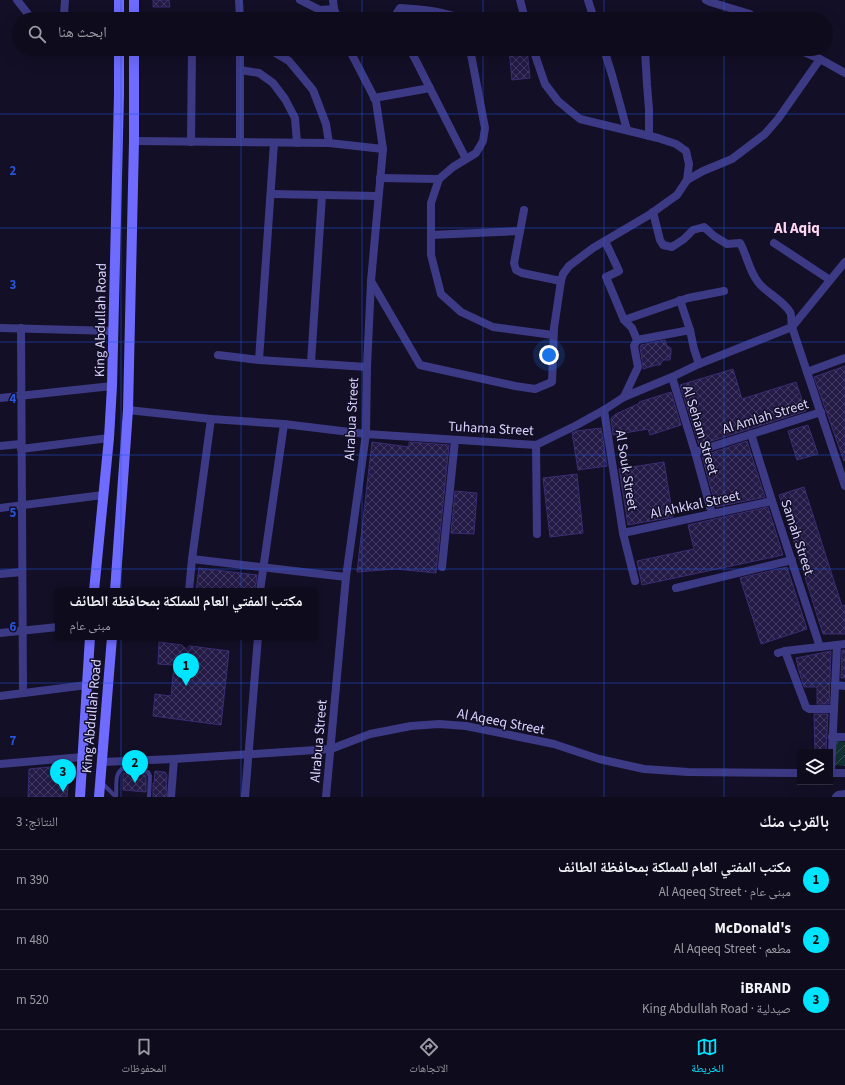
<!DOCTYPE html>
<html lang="ar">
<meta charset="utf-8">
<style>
:root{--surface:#0e0b1c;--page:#171425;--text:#f1f3f6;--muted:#9b9ba3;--line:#2e2b3b;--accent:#00e5ff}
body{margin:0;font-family:"Source Sans 3","Noto Naskh Arabic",sans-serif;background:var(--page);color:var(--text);direction:rtl}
.controls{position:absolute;right:12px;bottom:12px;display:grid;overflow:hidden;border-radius:0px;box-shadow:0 4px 16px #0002}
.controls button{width:36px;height:36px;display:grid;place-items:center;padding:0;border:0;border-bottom:1px solid var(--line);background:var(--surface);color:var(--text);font:20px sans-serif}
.you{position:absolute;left:549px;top:355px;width:14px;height:14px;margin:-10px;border:3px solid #fff;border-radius:50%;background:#1a73e8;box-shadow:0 0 0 6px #1a73e833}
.badge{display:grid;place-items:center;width:26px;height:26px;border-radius:50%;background:var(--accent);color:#111;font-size:13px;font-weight:700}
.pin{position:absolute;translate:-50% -33px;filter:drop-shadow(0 1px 2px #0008)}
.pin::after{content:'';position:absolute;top:21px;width:14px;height:12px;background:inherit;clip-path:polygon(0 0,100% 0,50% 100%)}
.popup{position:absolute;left:55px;top:588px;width:262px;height:52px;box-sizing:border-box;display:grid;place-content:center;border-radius:0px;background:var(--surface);filter:drop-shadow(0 1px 3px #0005);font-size:13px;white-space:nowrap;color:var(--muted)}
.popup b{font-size:15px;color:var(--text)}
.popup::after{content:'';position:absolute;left:50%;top:100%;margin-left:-8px;border:8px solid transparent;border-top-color:var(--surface)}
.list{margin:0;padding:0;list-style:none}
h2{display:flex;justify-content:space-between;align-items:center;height:52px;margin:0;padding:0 16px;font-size:17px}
h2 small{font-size:13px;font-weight:400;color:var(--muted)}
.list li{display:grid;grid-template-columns:26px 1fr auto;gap:12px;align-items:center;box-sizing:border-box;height:60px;padding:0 16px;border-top:1px solid var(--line)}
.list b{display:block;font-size:15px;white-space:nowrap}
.list p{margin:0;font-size:13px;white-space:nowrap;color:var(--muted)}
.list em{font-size:13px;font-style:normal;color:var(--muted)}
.icon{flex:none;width:22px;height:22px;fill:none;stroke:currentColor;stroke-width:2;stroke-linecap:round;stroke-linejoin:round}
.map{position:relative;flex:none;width:845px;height:797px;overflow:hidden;direction:ltr}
.search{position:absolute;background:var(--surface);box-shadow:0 4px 16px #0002;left:12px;right:12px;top:12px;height:44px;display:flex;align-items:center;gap:10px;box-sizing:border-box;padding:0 14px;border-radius:22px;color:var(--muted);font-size:15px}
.sheet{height:232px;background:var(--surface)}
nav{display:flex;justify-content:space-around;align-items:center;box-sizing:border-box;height:56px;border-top:1px solid var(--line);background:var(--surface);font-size:11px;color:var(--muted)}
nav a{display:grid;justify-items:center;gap:2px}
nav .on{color:var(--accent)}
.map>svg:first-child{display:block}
.garden{fill:url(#garden-furrows)}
.building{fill:url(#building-cross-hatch);stroke:#3b2d73}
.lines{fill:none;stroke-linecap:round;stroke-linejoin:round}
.lane{stroke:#3d3a85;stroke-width:4}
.street{stroke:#3d3a85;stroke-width:8}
.secondary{stroke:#6f6bff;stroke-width:10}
.grid{fill:none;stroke:#2655da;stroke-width:1;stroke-opacity:0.55}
.labels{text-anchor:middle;stroke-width:3;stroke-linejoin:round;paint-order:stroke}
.street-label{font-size:14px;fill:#d9d4ff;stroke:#130f26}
.neighbourhood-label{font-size:15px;font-weight:bold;fill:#ffd6f0;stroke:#130f26}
.grid-label{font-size:13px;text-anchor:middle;font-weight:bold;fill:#2655da;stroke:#130f26;stroke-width:3;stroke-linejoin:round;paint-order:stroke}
</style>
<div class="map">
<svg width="845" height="797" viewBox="0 0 845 797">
<defs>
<pattern id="garden-furrows" width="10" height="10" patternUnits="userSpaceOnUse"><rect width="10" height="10" fill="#12302f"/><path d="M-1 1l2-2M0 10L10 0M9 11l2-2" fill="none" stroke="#344d4e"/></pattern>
<pattern id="building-cross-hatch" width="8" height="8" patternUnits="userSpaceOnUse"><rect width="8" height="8" fill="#241b47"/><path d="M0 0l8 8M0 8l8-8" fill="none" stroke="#433b63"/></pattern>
</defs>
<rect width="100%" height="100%" fill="#130f26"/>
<polygon class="garden" points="835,741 845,742 845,766 835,765"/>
<g class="building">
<polygon points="153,0 169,0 170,7 153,7"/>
<polygon points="509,49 527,49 530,78 512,80"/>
<polygon points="665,340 667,346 671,348 671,353 670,360 663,360 660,365 656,365 643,369 643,366 640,347 641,345"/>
<polygon points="845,366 845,460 844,461 814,377"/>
<polygon points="733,369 742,399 796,382 806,411 699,445 680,385"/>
<polygon points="671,392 681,425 650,435 648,429 613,435 611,418 616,414 640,403 639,402"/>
<polygon points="808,425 818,454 797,460 788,431"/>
<polygon points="601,428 607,466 578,470 572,433 577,431"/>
<polygon points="747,441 765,497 716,507 702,456"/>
<polygon points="372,442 409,447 409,442 449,445 436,573 396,569 357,572"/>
<polygon points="664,462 673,517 628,525 619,469"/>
<polygon points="577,474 583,533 550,537 543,478"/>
<polygon points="804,487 842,606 845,605 845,634 823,634 779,495"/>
<polygon points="455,491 477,493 474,534 451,533"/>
<polygon points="768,507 783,555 642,585 637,561 694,549 688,525"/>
<polygon points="787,567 807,629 761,644 740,578"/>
<polygon points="199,568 257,575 255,591 196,591"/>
<polygon points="159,642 229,651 221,725 153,716 155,694 171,696 174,665 158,664"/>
<polygon points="842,650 845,650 845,678 841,678"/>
<polygon points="831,651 829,704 817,704 817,687 804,687 799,671 796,658"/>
<polygon points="814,714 828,714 826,752 815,752"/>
<polygon points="70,765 67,797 28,797 29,769"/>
<polygon points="155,771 165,772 167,775 166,797 153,797 153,783 154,784"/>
<polygon points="123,773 146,775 146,792 123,790"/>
</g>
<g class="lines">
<g class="lane">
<polyline points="102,783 116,797"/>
<path d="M116,797C117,788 114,774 122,769L148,772L150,776L149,797"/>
</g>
<g class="street">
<polyline points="17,0 32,19"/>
<polyline points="239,0 240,19"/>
<polyline points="300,0 320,10 327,19"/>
<polyline points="520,0 525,19"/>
<polyline points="588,0 594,19"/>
<polyline points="706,0 710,2 750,14 754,19"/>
<polyline points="334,9 338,19"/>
<polyline points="320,10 334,9 333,0"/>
<polyline points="63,19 64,15 65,0"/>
<path d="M396,19L395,16L400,8C420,9 443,11 462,19"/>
<polyline points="240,49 240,142"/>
<polyline points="269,49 289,61 313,90 326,124 329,143"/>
<polyline points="410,49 466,159"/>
<polyline points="604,49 612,75 627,130"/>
<polyline points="645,49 647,85 649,109 649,136"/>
<path d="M794,49C813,54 829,64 845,73"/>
<polyline points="240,70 259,73 273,83 285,99 295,118 297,143"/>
<polyline points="374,98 430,88"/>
<polyline points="134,141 329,143 383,149"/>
<polyline points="191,142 192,49"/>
<polyline points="380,178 439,179 431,203 431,255 441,294 461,312 493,327 553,335"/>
<polyline points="439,179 453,167 476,153 483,141 485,128 470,49"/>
<polyline points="687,180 703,171 732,159 765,134 778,119 820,59"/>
<polyline points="271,194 378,196"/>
<polyline points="524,210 514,263 516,270 522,273 561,281"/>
<path d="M653,212L660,240L663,245L672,247L684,239L693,230L704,227L714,236L727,244L740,243C747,255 749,271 758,282C765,292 783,300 790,312C792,315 791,323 792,327L845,486"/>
<polyline points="431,235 520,231"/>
<polyline points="605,241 619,271 606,277 624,320 632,328 637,340 634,346 638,367 624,397"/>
<polyline points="774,243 830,280"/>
<polyline points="371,281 420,365 515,386 535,389 552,382 554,328 561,281 563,274 569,266 593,248 649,215 677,195 687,180 689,164 686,151 676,144 658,138 580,119 558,101 545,84 533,49"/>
<polyline points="680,300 690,330"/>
<polyline points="624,320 688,298 724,291"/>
<polyline points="0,328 114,331"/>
<polyline points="21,328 23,693"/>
<polyline points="637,340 690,330 694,349 699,364"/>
<polyline points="218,355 259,360 367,367"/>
<polyline points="259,360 274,143"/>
<polyline points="311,363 322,195"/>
<polyline points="807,372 845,358"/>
<polyline points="672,377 695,452 712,514"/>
<polyline points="0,398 112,386"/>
<polyline points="128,410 211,419 284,424 366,434 536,445 575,426 604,410 624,397 672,377 699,364 792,327 845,262"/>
<polyline points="604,410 623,533 635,581"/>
<polyline points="751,434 772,501 820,647"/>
<polyline points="536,445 537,534"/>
<polyline points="0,446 21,444"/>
<polyline points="21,449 109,438"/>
<polyline points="695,452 821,412"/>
<polyline points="0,508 103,495"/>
<polyline points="623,533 772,501"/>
<polyline points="192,559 346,577"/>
<polyline points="442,567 455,440"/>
<polyline points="0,574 22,572"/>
<polyline points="676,588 792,560"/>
<polyline points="189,591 192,559 211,419"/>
<polyline points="260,591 284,424"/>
<polyline points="0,633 58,627"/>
<polyline points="785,651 806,707 809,709 834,709"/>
<polyline points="778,653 785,651 845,644"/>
<polyline points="835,685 845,686"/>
<polyline points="0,696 87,685"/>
<polyline points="832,737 845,737"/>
<polyline points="102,762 174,759 331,749 370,734 411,726 439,724 466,726 554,744 599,759 644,769 688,772 800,773"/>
<polyline points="0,764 83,757"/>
<polyline points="830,773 845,773"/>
<polyline points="831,773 837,645"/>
<polyline points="171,797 174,759"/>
<polyline points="245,797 258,637"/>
<polyline points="326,797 346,577 366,434 367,367 371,281 383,149 376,101 349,49"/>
<polyline points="836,797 838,795 845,794"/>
</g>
<g class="secondary">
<polyline points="119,0 119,19"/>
<polyline points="134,19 134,0"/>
<polyline points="94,591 109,438 112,386 119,94 119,49"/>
<polyline points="115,591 128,410 134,141 134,49"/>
<polyline points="80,797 90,637"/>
<polyline points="99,797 112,637"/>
</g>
</g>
<path class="grid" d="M121,0V19M241,0V19M362,0V19M483,0V19M604,0V19M724,0V19M121,49V797M241,49V797M362,49V797M483,49V797M604,49V797M724,49V797M0,114H845M0,228H845M0,342H845M0,455H845M0,569H845M0,683H845"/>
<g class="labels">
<g class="street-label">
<text transform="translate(100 320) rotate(-89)" y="5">King Abdullah Road</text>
<text transform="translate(765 416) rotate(-17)" y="5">Al Amlah Street</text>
<text transform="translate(351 419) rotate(-87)" y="5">Alrabua Street</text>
<text transform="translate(491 428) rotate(3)" y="5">Tuhama Street</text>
<text transform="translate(701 430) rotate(73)" y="5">Al Seham Street</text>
<text transform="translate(627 470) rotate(81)" y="5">Al Souk Street</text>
<text transform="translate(695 504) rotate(-12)" y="5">Al Ahkkal Street</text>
<text transform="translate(798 537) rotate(72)" y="5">Samah Street</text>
<text transform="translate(91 716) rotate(-85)" y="5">King Abdullah Road</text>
<text transform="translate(501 721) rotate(11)" y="5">Al Aqeeq Street</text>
<text transform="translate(318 741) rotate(-85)" y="5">Alrabua Street</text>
</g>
<g class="neighbourhood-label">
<text x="797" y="233">Al Aqiq</text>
</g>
</g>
<g class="grid-label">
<text x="13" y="175">2</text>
<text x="13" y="289">3</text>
<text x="13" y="403">4</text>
<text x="13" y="517">5</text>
<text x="13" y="631">6</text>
<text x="13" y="745">7</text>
</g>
</svg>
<div class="controls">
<button><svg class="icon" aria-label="layers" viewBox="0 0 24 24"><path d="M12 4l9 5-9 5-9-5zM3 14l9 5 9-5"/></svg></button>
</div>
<div class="you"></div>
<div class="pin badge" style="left:186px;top:686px">1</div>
<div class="popup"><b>مكتب المفتي العام للمملكة بمحافظة الطائف</b>مبنى عام</div>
<div class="pin badge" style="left:135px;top:783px">2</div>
<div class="pin badge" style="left:63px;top:792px">3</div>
<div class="search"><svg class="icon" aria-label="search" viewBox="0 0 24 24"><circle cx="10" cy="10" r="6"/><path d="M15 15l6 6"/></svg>ابحث هنا</div>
</div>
<section class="sheet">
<h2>بالقرب منك<small>النتائج: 3</small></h2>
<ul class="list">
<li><span class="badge">1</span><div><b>مكتب المفتي العام للمملكة بمحافظة الطائف</b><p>مبنى عام · Al Aqeeq Street</p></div><em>390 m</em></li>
<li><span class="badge">2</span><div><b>McDonald's</b><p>مطعم · Al Aqeeq Street</p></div><em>480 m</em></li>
<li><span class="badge">3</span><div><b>iBRAND</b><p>صيدلية · King Abdullah Road</p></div><em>520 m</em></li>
</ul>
</section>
<nav>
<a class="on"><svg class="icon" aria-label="map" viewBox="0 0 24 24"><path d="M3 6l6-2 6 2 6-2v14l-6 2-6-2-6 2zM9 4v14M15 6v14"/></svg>الخريطة</a>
<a><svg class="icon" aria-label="directions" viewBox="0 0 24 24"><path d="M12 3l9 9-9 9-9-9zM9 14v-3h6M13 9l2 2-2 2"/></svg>الاتجاهات</a>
<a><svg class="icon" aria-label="saved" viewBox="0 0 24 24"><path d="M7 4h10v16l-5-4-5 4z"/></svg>المحفوظات</a>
</nav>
